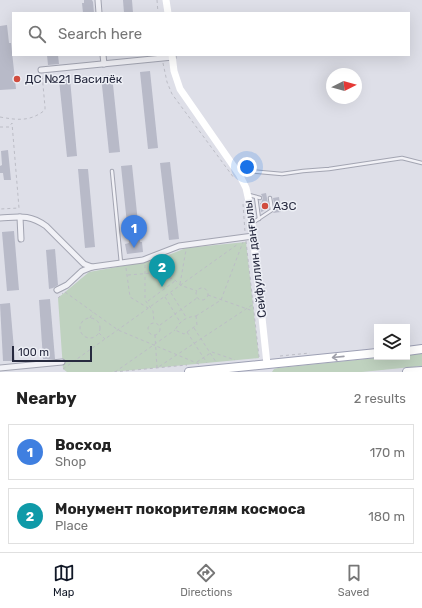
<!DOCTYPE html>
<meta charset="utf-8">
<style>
:root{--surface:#fff;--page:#f6f6f6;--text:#222;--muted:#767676;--line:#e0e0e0;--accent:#111827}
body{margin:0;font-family:Rubik,sans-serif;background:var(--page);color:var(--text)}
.controls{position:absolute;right:12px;bottom:12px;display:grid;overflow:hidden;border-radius:0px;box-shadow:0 4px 16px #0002}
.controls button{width:36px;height:36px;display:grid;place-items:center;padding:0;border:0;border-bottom:1px solid var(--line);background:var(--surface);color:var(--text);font:20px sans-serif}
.compass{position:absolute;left:326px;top:68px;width:36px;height:36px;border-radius:50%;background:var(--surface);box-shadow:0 4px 16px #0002;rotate:84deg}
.scale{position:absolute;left:12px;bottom:10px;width:80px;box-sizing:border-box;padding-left:4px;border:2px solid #272a3f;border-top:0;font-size:11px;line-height:14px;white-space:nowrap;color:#272a3f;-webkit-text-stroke:3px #edeff5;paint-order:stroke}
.you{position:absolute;left:247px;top:167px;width:14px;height:14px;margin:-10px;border:3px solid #fff;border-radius:50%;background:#1a73e8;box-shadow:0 0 0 6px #1a73e833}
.badge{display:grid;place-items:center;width:26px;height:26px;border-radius:50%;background:var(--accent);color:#fff;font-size:13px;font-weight:700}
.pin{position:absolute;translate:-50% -33px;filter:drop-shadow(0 1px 2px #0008)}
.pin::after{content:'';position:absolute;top:21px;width:14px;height:12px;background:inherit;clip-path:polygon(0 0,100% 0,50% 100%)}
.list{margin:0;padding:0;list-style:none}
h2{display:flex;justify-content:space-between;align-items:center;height:52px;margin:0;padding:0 16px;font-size:17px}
h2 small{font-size:13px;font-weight:400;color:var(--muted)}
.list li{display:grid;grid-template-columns:26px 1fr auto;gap:12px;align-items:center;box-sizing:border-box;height:56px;margin:0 8px 8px;padding:0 8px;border:1px solid var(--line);border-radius:0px}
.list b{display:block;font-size:15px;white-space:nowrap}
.list p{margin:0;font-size:13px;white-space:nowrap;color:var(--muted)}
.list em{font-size:13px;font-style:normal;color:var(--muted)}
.icon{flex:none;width:22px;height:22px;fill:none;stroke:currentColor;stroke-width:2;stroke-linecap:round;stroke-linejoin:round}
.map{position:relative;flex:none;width:422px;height:372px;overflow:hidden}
.search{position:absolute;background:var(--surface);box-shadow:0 4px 16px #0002;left:12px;right:12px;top:12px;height:44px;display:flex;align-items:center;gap:10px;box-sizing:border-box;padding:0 14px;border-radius:0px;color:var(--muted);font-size:15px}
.sheet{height:180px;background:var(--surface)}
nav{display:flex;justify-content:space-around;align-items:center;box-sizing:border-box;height:56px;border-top:1px solid var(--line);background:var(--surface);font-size:11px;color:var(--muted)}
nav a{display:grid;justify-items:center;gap:2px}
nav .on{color:var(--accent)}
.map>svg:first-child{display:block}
.green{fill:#bfd2bf}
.building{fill:#b8bac8}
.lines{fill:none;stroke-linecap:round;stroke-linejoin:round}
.lane-casing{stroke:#a3a5b2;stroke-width:4.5}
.street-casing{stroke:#a3a5b2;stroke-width:7}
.primary-casing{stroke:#9da0b4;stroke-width:10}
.path{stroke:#bcbdc6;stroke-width:1;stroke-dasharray:3 3;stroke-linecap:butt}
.lane{stroke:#f1f1f6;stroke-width:2.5}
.street{stroke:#f1f1f6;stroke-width:5}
.secondary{stroke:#fff;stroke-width:7}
.primary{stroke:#fff;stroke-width:8}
.oneway{stroke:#9e9fa9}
.poi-dot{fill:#d14c3e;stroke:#edeff5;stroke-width:1.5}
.labels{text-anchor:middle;stroke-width:3;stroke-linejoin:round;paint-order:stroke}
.poi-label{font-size:12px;fill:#272a3f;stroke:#edeff5;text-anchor:start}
.street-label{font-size:12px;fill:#272a3f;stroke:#edeff5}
</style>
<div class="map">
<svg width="422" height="372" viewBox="0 0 422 372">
<rect width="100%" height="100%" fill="#dedfe8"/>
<g class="green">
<polygon points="246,242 259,358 112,372 67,372 63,369 58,298 89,272 156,260 186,248"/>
<polygon points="422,353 422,366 362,372 272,372 274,369 278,368 385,357 407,357 407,355"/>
</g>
<g class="building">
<polygon points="84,0 92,0 93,2 94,13 83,13 82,3 84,3"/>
<polygon points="123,0 132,0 133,13 124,13"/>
<polygon points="7,25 9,43 11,43 16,89 0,90 0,26"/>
<polygon points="47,55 58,55 59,64 48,65"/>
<polygon points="150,71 158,148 148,149 140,72"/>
<polygon points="112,75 120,152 109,153 101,76"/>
<polygon points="70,79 77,156 67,157 59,80"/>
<polygon points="8,150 11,180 4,180 3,173 0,173 0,166 2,165 1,151"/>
<polygon points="170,162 179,239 169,240 160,163"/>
<polygon points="132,165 140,242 142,242 143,252 127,254 125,244 129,243 121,166"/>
<polygon points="78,169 88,169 95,247 85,248"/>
<polygon points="266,193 269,209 261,212 260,203 261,203 263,198 261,194"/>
<polygon points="279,197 281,212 273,213 275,210 273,198"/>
<polygon points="14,231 19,290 7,291 2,232"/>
<polygon points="55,249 58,285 53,288 49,289 46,250"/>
<polygon points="50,299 55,359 43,359 39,300"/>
<polygon points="10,303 15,361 3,361 0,304"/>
</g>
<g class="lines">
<g class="lane-casing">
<g id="lane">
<polyline points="238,170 282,174 303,171 329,169 402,158 422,163"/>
<polyline points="112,171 121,263"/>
<polyline points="249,195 260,198"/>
<polyline points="256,197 259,219"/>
<polyline points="254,222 272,210 270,198"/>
</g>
</g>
<g class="street-casing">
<g id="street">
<polyline points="98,0 99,13"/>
<polyline points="103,55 104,64"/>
<polyline points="41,70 173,57"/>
<polyline points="20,217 21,239"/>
<path d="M0,218C19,217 29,214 46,226L84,264L92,267"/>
<polyline points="57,290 67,285 82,271 92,267 143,260 179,246 253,236"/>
<polyline points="0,368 62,362"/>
</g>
</g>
<g class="primary-casing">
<g id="primary">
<polyline points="407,351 422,349"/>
<polyline points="189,372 377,353"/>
<polyline points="407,372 422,371"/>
</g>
</g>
<g class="path">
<polyline points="157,0 158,13"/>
<polyline points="163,63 167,82 172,94 234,178"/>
<path d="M0,117C17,120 30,122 45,110V107L42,74"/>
<polyline points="0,127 9,127 12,123 19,208 0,209"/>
<polyline points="243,204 245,232"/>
<polyline points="246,241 259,357"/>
<polyline points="156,262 161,273"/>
<polyline points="145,265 145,300 153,311 154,322"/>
<polyline points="126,268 130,297 148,308"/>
<polyline points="128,275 153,273 161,274 175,280 180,285 197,291"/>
<polyline points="180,284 186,250"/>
<circle cx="202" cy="294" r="6"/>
<polyline points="65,292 118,330 199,364"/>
<polyline points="171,293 186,317"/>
<polyline points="208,295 253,311"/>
<polyline points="165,297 180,322"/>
<polyline points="58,298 63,293"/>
<polyline points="148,301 175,281"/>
<polyline points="196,316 221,300 243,242"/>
<path d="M196,316L197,325L184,334L175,330C180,321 186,317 196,316Z"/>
<polyline points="90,318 93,312"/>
<circle cx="90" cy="328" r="10"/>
<circle cx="154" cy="329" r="6"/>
<polyline points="160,325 197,298"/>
<polyline points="194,328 216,362"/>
<polyline points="187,332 207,363"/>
<polyline points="99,333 105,339"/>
<polyline points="155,335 157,368 252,305"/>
<polyline points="280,356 310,353"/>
<polyline points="197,362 212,352 235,360"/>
<polyline points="63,369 238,244"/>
<polyline points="114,372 187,365"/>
<polyline points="115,372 175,330"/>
</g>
<use href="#lane" class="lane"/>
<use href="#street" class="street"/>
<g class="secondary">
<polyline points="166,0 168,13"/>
<polyline points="172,55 174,71 180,89 239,174 246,188 250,206 267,364"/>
</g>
<use href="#primary" class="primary"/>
</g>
<defs><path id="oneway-shaft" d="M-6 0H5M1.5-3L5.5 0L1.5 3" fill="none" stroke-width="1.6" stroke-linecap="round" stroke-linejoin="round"/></defs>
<use class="oneway" href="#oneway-shaft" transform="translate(338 357) rotate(174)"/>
<g class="poi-dot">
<circle cx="17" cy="79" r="4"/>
<circle cx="265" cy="206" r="4"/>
</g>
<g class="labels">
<g class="poi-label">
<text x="25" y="83">ДС №21 Василёк</text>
<text x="273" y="210">АЗС</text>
</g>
<g class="street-label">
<text transform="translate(255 259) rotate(-97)" y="4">Сейфуллин даңғылы</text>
</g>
</g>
</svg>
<div class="controls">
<button><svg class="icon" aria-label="layers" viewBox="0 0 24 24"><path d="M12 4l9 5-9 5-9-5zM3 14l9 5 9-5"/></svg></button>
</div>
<svg class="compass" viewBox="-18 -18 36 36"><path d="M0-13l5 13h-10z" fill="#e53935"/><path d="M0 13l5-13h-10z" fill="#767676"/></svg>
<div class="scale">100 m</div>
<div class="you"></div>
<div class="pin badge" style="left:134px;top:248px;background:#3f7fe0">1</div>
<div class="pin badge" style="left:162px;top:287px;background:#0f9aa8">2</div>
<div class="search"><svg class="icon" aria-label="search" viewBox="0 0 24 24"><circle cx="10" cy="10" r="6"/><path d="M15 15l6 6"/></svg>Search here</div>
</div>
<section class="sheet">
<h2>Nearby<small>2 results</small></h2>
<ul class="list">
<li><span class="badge" style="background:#3f7fe0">1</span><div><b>Восход</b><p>Shop</p></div><em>170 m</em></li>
<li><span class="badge" style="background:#0f9aa8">2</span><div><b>Монумент покорителям космоса</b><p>Place</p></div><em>180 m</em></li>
</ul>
</section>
<nav>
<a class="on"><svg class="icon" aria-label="map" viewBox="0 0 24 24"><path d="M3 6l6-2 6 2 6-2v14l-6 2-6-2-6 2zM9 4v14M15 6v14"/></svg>Map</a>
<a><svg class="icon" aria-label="directions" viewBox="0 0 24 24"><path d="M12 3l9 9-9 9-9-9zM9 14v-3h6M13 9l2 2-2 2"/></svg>Directions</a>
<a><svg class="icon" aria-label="saved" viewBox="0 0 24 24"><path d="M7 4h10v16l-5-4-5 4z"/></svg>Saved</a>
</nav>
